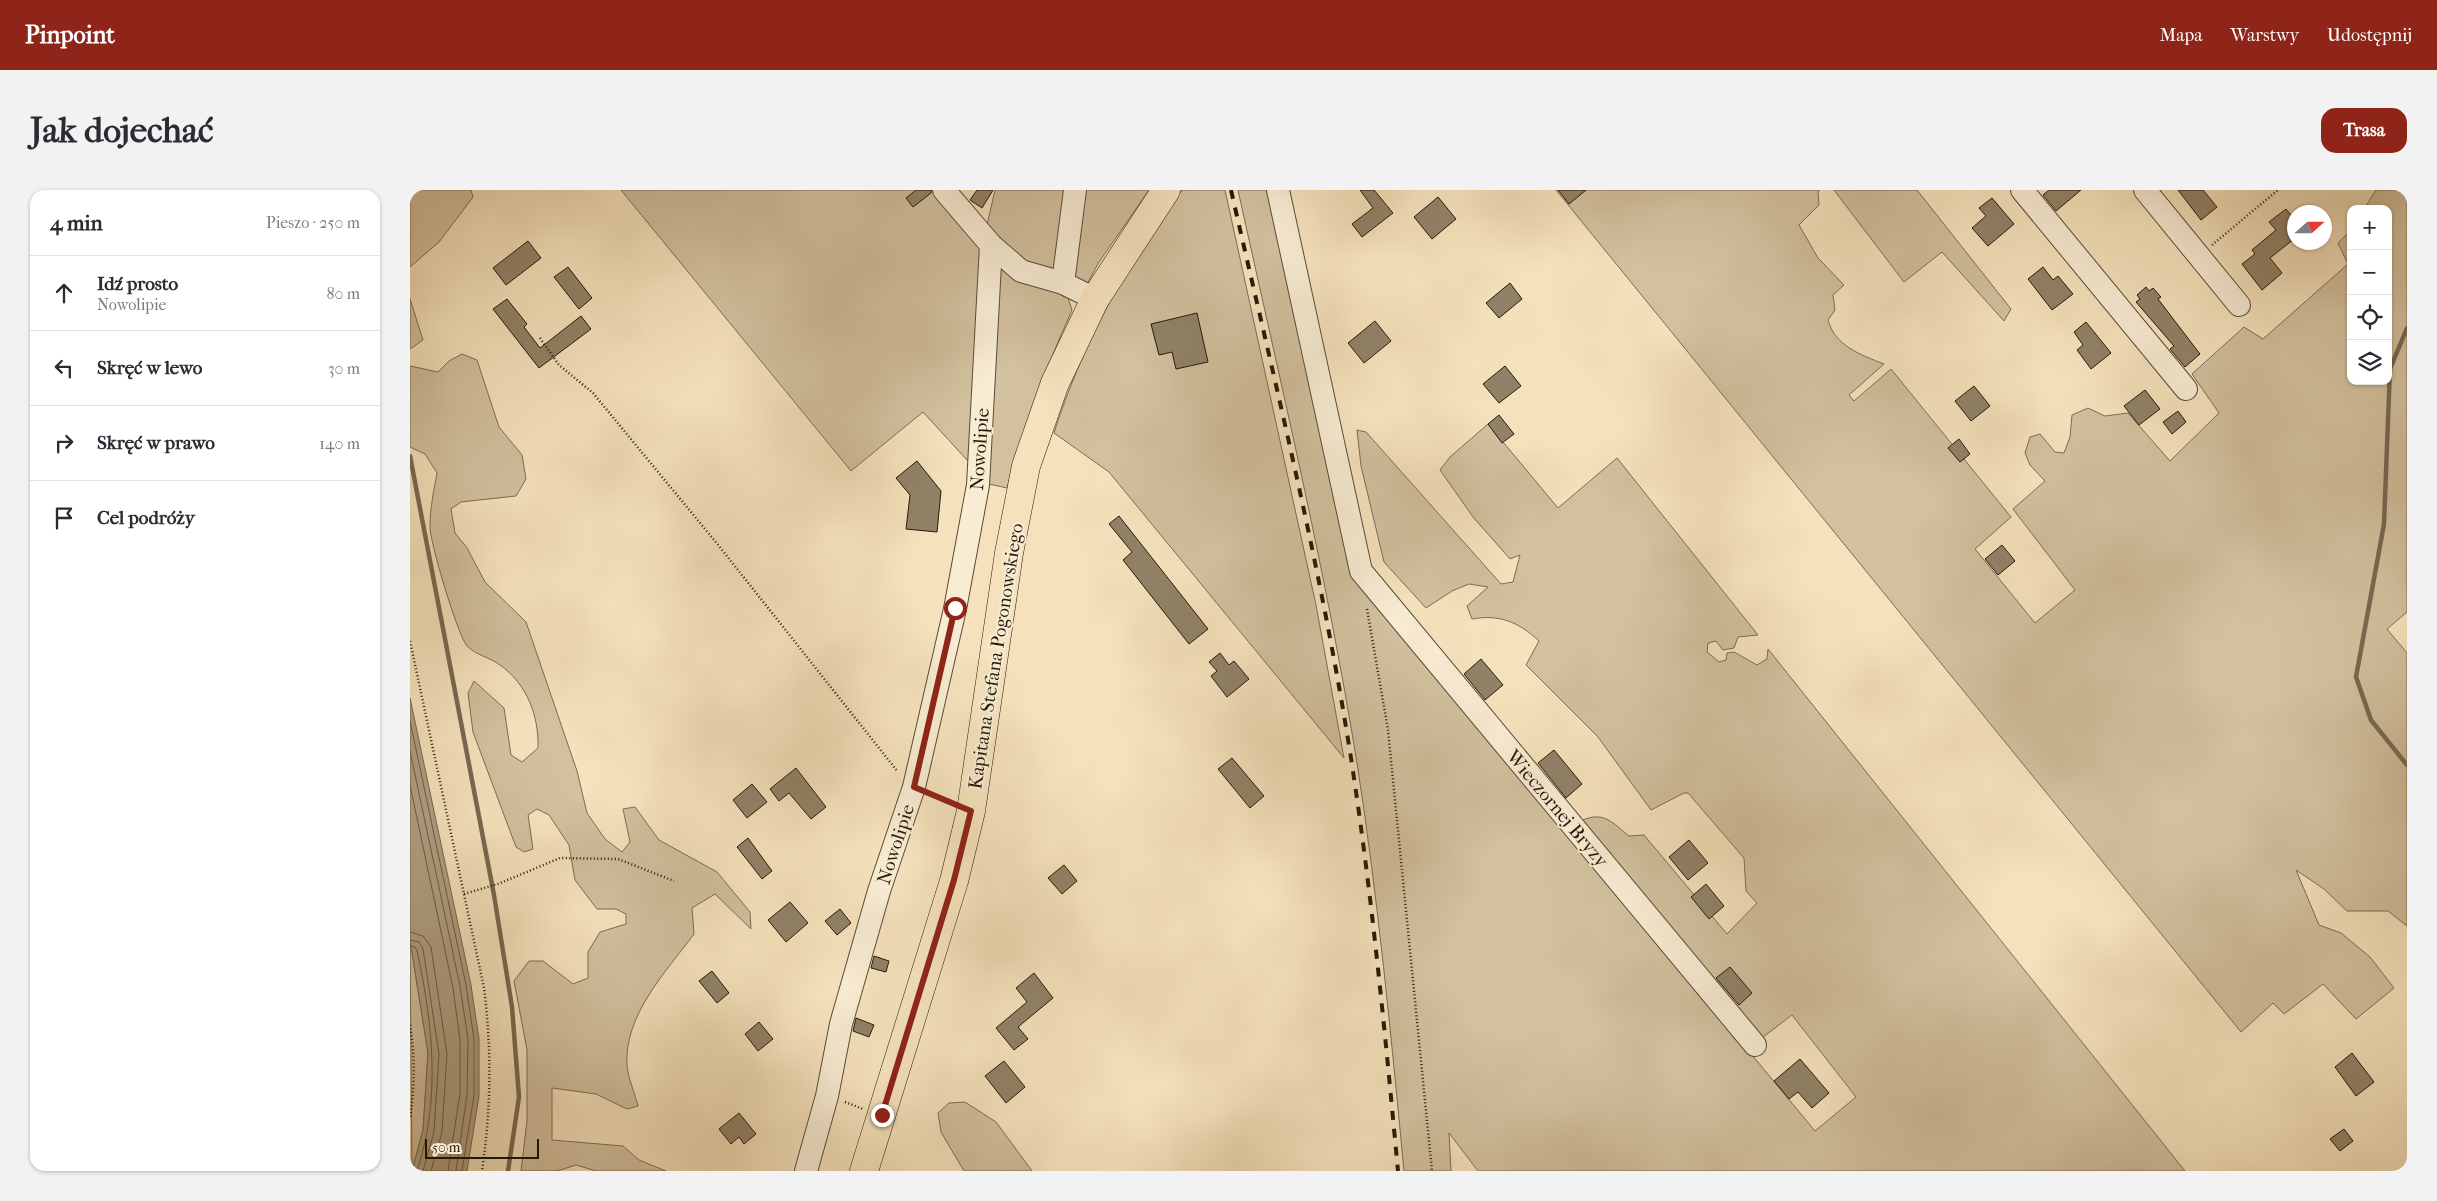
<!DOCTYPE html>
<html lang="pl">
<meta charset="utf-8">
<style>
:root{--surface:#fff;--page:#f2f2f3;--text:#2b2b33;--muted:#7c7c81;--line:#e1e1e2;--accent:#8f2418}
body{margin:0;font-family:"IM FELL French Canon",serif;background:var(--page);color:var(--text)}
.controls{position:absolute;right:15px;top:15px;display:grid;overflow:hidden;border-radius:10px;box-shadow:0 1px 4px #0004}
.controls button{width:45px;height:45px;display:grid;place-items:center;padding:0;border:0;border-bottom:1px solid var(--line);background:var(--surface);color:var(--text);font:25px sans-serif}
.compass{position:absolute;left:1877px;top:15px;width:45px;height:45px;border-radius:50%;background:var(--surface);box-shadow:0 1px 4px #0004;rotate:69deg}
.scale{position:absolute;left:15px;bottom:12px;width:114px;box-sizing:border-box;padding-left:5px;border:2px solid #25190b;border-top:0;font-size:14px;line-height:18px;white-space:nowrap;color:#25190b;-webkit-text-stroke:4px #f8ecd3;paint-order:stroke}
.stop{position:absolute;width:15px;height:15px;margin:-11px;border:4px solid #8f2418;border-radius:50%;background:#fff}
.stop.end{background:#8f2418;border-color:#fff;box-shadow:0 1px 5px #0008}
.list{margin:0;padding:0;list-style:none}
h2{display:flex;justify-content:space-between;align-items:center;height:65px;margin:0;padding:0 20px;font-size:21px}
h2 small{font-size:16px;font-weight:400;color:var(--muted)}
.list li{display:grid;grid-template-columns:32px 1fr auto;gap:15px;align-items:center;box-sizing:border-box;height:75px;padding:0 20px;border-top:1px solid var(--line)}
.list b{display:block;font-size:19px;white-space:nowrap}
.list p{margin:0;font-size:16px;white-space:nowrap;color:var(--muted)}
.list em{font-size:16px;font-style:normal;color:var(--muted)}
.icon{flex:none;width:28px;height:28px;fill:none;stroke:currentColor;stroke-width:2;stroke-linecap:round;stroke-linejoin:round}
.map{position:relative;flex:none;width:1997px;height:981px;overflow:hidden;border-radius:15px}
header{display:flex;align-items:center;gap:30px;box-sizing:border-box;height:70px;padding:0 25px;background:var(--accent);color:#fff}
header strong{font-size:24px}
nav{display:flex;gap:28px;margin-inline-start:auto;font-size:18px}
.intro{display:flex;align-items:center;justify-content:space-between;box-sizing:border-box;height:120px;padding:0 30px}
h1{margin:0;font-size:35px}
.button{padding:12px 22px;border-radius:15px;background:var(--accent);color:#fff;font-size:18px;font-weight:700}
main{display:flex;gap:30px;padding:0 30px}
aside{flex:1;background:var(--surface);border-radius:15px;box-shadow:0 1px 4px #0004}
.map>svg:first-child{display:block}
.green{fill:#d2c09e;stroke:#7c6c54}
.water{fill:#ae9e80;stroke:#776951}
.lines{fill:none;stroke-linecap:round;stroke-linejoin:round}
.shore{stroke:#6a5c46;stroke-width:1}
.stream{stroke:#776951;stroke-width:4.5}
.building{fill:#918267;stroke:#25190b}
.minor-casing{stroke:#594b37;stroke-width:24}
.major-casing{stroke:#25190b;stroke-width:29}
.path{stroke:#25190b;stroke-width:2.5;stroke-dasharray:1 2.5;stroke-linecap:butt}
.minor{stroke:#f8ecd3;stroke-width:22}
.major{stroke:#f5e2bc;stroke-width:28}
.rail{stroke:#25190b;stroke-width:4;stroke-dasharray:9 9;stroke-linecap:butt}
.route{stroke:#8f2418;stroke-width:6}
.labels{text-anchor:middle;stroke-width:4;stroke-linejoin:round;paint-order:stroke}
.street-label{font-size:19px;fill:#25190b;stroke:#f8ecd3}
</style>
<header>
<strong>Pinpoint</strong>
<nav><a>Mapa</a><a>Warstwy</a><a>Udostępnij</a></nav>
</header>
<div class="intro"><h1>Jak dojechać</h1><a class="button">Trasa</a></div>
<main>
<aside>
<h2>4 min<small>Pieszo · 250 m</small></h2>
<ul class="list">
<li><svg class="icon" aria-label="ahead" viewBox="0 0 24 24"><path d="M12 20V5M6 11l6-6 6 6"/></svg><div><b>Idź prosto</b><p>Nowolipie</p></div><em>80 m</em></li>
<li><svg class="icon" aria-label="left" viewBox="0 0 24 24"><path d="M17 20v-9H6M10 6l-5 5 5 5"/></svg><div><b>Skręć w lewo</b></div><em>30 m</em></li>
<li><svg class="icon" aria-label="right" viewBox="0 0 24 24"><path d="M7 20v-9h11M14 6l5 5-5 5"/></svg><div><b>Skręć w prawo</b></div><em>140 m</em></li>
<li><svg class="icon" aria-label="arrive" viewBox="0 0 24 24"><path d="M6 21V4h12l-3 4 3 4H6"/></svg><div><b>Cel podróży</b></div></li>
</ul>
</aside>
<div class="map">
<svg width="1997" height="981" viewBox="0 0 1997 981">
<rect width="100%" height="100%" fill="#f5e2bc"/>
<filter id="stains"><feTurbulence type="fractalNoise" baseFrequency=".004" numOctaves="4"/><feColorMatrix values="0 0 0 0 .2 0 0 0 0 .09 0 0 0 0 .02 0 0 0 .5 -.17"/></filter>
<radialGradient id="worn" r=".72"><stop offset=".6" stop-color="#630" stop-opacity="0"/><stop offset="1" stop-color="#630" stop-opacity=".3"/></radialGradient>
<g class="green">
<polygon points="0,0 61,0 63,7 29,52 0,77"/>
<path d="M211,0H525L572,57L585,0H739L689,72L677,94L647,98L652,106L658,108L662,120C636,178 614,236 597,298L579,294L513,222L441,281Z"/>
<path d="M772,0H815L906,415L934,568L699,282L644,243C672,155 716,73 772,0Z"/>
<path d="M828,0H860L945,381L1138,619L1405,941L1446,907L1382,825L1348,851L1173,630C1194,621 1203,633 1219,646L1234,645L1317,744L1347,713L1336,701L1334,668L1278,603H1274L1241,620L1188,547L1116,475L1129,451C1109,432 1089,424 1062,429L1057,416L1078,397L1059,394L1042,401L1016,418L974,372L951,276L947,240L956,242L1091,394L1103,392L1110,365L1100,369L1063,327L1030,280L1040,267L1078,234L1148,318L1207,268L1348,445L1328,447L1324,458L1313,460L1306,451L1298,453L1297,462L1309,472L1316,470L1317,463L1324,462L1347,475L1357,469L1358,459L1775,981H1068L1039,943L1041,981H994C981,845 968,708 947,573C916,381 870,191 828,0Z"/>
<path d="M1146,0H1410L1408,2L1409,15L1389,35L1408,68L1434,95L1423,105L1425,120L1418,130C1425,156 1451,165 1474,174L1439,205L1444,211L1481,179L1601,327L1565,359L1625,433L1665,400L1603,319L1635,291L1620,275L1615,263L1620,247L1630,244L1645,262L1654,263L1660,247L1662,225L1678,218L1695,226L1718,223L1760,271L1809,223L1782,184L1834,137L1853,149L1938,74L1928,53L1941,40V191H1978V19H1954L1966,0H1997V422L1977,439L1997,463V736L1978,721H1937L1914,699L1886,680L1909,735L1931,743L1960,767L1984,798L1946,829L1913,794L1874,824L1863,813L1831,842Z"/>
<polygon points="1424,0 1507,0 1601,119 1594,131 1532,62 1494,92"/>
<polygon points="0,109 13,150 0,159"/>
<path d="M52,164L67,170L89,237L112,265L116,289L106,306L51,312L41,319L45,343L57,358L75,392L116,432L167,581L177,623L195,649L212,662L220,652L213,619L225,617L249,650L307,682L340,722L341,739L305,704L282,718L284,744C256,782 214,825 217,875C218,888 225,904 228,916L217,919L186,904L142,898V950L213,956L229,970L256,981H186L166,975L147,981H111L117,931V860L104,791L119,771H133L163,794L178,788V762L190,742L216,734V724L206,719H187L165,690L159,655L139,625L127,619L118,625L123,659L114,662L106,657L63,542L58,503L64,491L94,518L101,565L112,572L128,558C129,526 117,494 90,475C81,468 64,464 57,456C48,446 19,350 20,336C20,318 24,300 27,283L15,264L0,257V176L28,182L39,171Z"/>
<polygon points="0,750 18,863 13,940 2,981"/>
<polygon points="555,912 586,932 622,981 554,981 531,942 528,923 539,913"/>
</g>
<polygon class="water" points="0,508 61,795 69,849 69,906 57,981 2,981 13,940 18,863 0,750"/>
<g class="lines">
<g class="shore">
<polyline points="0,531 56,795 64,849 64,905 52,981"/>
<polyline points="0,561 50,796 58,849 57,905 46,981"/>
<polyline points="0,595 43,798 50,850 50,904 38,981"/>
<polyline points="0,742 13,746 21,757 37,864 32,942 21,981"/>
<polyline points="0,750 9,752 13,759 29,864 24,942 13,981"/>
<path d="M0,756L5,757L7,761C23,833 31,910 7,981"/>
</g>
<g class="stream">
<polyline points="1997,138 1980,179 1974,334 1946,487 1961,530 1997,575"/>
<polyline points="0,266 84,705 102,817 109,907 98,981"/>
</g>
</g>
<g class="building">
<polygon points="506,0 521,0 521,3 503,17 496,8"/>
<polygon points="567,0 583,0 572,18 560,10"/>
<polygon points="950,0 964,0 983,23 952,47 942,34 963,18"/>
<polygon points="1148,0 1176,0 1159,14"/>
<polygon points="1639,0 1671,0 1646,21 1633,5"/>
<polygon points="1768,0 1793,0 1807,17 1791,30"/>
<polygon points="1028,7 1046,29 1022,49 1004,27"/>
<polygon points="1582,8 1604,34 1578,56 1562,38 1576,26 1569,18"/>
<polygon points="1876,19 1884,29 1884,49 1860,68 1872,83 1852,100 1832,74 1845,64 1842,60 1866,40 1859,32"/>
<polygon points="118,51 131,68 96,95 83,78"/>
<polygon points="158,77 182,108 169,119 144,87"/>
<polygon points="1633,77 1643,90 1648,86 1663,104 1642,120 1618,89"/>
<polygon points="1100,93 1112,109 1089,128 1076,113"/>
<polygon points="1736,97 1739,101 1743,98 1751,107 1748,109 1790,164 1775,177 1760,159 1764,156 1726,112 1730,109 1727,105"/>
<polygon points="97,109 117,134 114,137 130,158 171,126 181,139 129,178 83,119"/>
<polygon points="787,123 798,172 766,179 762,162 749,165 741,134"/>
<polygon points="965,131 981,151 954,173 938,153"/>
<polygon points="1676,132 1701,163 1681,179 1667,160 1673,155 1664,142"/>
<polygon points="1095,176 1111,196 1089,213 1073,194"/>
<polygon points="1564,196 1580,216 1561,231 1545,211"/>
<polygon points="1735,200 1750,219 1729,235 1714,216"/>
<polygon points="1768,221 1776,232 1762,244 1753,232"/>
<polygon points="1089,225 1104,244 1092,253 1078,234"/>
<polygon points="1549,249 1560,264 1550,272 1538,258"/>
<polygon points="507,271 531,301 527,342 496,339 500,305 486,288"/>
<polygon points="709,326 798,439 779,454 713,370 722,362 699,334"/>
<polygon points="1592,355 1605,371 1588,385 1575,369"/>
<polygon points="810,463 819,475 824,471 839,489 817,507 801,486 807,481 799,472"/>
<polygon points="1071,469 1093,495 1075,510 1054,484"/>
<polygon points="1144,560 1172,594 1156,608 1128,573"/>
<polygon points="822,568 854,606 840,618 808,579"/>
<polygon points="386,578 416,617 401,629 379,603 369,611 360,599"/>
<polygon points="342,594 357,612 337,628 323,610"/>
<polygon points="338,648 362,681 352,689 327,657"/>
<polygon points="1279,650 1298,673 1278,690 1259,667"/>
<polygon points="654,675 667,691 652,704 638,688"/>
<polygon points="1296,694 1314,716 1299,729 1281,707"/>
<polygon points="380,712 398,733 376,752 358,730"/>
<polygon points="430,719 441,733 427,745 415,731"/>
<polygon points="464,766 479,771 476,782 461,778"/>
<polygon points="1320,777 1342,803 1329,815 1306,788"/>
<polygon points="302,781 319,803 307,813 289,791"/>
<polygon points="624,783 643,808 608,837 618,849 604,860 586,838 617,812 606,798"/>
<polygon points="446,828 464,835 459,847 443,841"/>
<polygon points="349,832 363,849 348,861 335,844"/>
<polygon points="1942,863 1964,892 1946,906 1925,877"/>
<polygon points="1390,869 1419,903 1402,918 1388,902 1379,909 1364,891"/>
<polygon points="594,871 615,897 596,913 575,886"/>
<polygon points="329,923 346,944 334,954 329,947 321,954 309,939"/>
<polygon points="1934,939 1943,951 1930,961 1920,949"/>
</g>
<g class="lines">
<g class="minor-casing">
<g id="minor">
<polyline points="534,0 581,55 611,81 653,93 685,109"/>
<polyline points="868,0 951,381 1345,855"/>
<polyline points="1612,0 1776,199"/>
<polyline points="1735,0 1829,115"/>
<polyline points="653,93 665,0"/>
<polyline points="396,981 417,906 431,834 469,701 504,597 545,419 568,295 581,55"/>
</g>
</g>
<g class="major-casing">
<polyline id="major" points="454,981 544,691 561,621 599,363 616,276 645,193 685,109 756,0"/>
</g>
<g class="path">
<polyline points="1802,55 1868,0"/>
<polyline points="130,148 149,175 183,203 309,356 488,582"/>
<polyline points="957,419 978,540 1022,981"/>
<path d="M0,451L74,798C82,861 81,919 72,981"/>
<polyline points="521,604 542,613"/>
<polyline points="54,704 88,694 150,668 208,669 264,691"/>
<path d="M0,835C5,865 5,897 0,928"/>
<polyline points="435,912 453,919"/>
</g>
<use href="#minor" class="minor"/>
<use href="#major" class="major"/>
<path class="rail" d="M821,0C864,189 911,377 941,568C962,705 975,843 988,981"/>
</g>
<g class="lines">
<polyline class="route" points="472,925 544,690 561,621 504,597 545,418"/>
</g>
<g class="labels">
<g class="street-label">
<text transform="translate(569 259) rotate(-86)" y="7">Nowolipie</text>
<text transform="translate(585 466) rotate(-81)" y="7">Kapitana Stefana Pogonowskiego</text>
<text transform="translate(1148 618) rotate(50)" y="7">Wieczornej Bryzy</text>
<text transform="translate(485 654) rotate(-72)" y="7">Nowolipie</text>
</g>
</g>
<rect width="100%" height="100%" filter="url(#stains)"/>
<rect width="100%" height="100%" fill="url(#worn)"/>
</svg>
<div class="controls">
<button>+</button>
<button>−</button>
<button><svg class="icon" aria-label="locate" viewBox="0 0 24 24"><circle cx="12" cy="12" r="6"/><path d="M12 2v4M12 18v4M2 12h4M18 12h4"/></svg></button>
<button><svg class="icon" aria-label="layers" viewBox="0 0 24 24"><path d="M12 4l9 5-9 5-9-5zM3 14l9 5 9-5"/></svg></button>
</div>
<svg class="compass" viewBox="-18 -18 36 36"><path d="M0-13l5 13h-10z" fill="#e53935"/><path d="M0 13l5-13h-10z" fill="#7c7c81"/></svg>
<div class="scale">50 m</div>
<div class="stop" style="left:545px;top:418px"></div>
<div class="stop end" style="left:472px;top:925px"></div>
</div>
</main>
